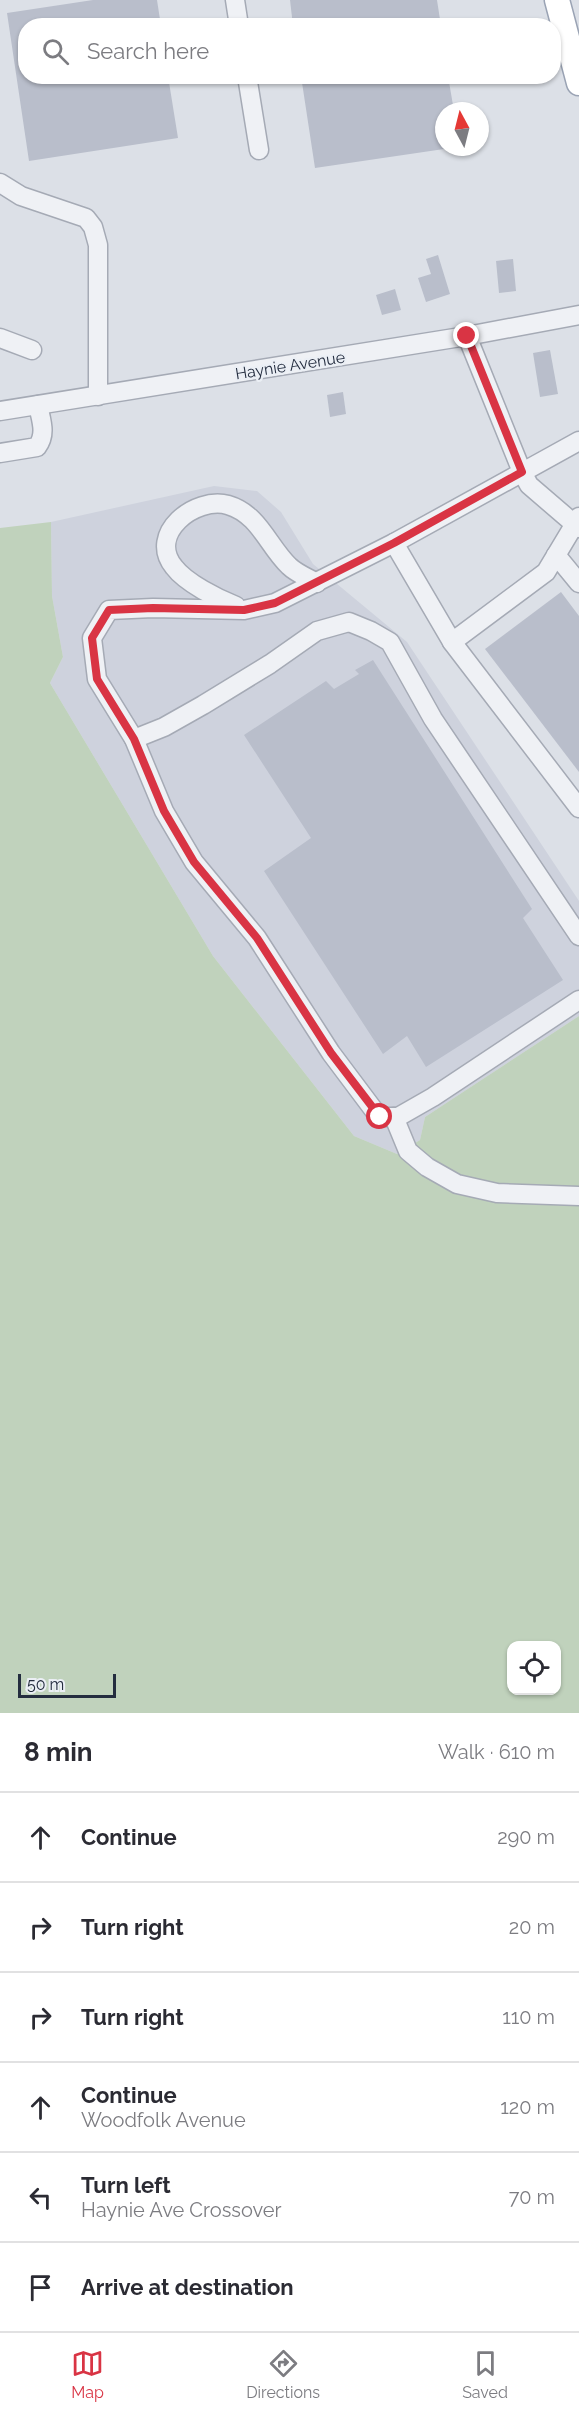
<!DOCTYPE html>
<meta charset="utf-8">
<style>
:root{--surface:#fff;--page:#f7f7f7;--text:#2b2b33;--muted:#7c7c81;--line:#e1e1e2;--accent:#d93444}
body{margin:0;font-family:Raleway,sans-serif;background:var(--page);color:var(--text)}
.controls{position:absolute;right:18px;bottom:18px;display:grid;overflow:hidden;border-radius:12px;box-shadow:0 2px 4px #0004}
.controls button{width:54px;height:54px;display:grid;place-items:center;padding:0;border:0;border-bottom:2px solid var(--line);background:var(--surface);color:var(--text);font:30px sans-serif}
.compass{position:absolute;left:435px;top:102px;width:54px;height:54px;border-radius:50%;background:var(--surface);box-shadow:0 2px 4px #0004;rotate:353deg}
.scale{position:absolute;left:18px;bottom:15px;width:98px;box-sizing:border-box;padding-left:6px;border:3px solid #242d3f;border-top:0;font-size:16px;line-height:21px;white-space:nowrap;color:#242d3f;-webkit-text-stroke:4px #ebeff5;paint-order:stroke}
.stop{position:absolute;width:18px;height:18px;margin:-14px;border:4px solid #d93444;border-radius:50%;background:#fff}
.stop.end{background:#d93444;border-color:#fff;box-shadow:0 2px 6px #0008}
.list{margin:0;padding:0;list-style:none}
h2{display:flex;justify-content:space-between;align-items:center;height:78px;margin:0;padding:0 24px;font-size:26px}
h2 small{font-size:20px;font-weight:400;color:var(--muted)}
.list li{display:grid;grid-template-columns:39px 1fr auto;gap:18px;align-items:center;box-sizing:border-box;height:90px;padding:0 24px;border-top:2px solid var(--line)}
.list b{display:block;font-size:22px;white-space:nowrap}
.list p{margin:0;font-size:20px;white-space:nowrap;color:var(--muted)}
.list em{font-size:20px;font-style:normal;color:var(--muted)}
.icon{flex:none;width:33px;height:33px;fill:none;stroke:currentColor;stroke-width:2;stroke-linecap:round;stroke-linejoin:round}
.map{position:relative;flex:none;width:579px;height:1713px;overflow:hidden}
.search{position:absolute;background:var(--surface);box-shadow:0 2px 4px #0004;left:18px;right:18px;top:18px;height:66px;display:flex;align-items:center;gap:15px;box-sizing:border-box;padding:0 21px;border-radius:24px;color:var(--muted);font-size:22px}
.sheet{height:618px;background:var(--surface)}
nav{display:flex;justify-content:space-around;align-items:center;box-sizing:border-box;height:84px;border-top:2px solid var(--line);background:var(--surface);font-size:16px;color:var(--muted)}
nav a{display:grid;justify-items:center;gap:3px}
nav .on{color:var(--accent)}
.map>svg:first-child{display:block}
.built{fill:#ced2dd}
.green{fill:#c0d2bc;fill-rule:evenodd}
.building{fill:#b9becb}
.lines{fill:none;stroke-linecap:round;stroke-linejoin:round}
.minor-casing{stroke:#a5aab5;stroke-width:21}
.major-casing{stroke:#9aa3b4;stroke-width:27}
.minor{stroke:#eff1f5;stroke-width:18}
.major{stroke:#fff;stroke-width:24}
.route{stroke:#d93444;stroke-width:8}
.labels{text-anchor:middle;stroke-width:4.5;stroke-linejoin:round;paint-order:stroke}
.street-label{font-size:16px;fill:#242d3f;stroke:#ebeff5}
</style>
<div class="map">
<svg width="579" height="1713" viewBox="0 0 579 1713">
<rect width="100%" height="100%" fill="#dce0e7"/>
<polygon class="built" points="214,486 257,491 281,512 313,564 407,642 579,901 579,1016 425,1117 420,1140 397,1154 354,1136 213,956 50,683 63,657 52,596 51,522"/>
<path class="green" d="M51,522L52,596L63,657L50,683L213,956L354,1136L397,1154L420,1140L425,1117L579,1016V1713H0V528ZM512,1646H556V1690H512Z"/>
<g class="building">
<polygon points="93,0 157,0 161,26 26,26 26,76 168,76 178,138 29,161 7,13"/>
<polygon points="290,0 437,0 441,26 293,26"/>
<polygon points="301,76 448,76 454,111 444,111 444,149 315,168"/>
<polygon points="438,255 450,294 426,302 418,278 431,274 426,259"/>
<polygon points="513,259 516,291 499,293 496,261"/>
<polygon points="395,289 401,310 382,315 376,295"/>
<polygon points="550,350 558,394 540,397 533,353"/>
<polygon points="343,392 346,414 330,417 327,395"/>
<polygon points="561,592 579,616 579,772 485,649"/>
<polygon points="373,660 532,909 523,918 563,980 426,1067 407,1036 383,1054 264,871 311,838 244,735 326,681 334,689 359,674 355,670"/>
</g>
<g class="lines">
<g class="minor-casing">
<g id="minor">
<polyline points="235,0 239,26"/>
<polyline points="247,76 259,150"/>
<polyline points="0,183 21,196 86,218 93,227 98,245 98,396"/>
<polyline points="467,336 522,472 529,485 579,528"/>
<polyline points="0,338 32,350"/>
<polyline points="0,411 467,336 579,315"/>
<polyline points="579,441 394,543 275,603 244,610 153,608 109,610 92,638 97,679 134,739 164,811 194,862 257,938 331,1053 379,1117 398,1117 433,1097 579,1000"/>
<path d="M0,453L37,447C47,434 41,420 38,405"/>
<polyline points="394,543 452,642 546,572 579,517"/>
<polyline points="556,555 579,583"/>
<path d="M236,606C218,599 186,583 174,567C147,534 195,496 228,505C259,514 268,546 289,566C296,573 308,578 317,583"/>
<polyline points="452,642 579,808"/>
<polyline points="134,739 164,727 203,705 270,664 317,631 349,622 371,631 390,642 433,719 579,936"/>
<polyline points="394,1117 408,1151 427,1167 457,1184 497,1193 579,1196"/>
</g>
</g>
<g class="major-casing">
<polyline id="major" points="557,0 579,83"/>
</g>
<use href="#minor" class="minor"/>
<use href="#major" class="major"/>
</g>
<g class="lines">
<polyline class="route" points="380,1117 331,1053 257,938 194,862 164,811 134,739 97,679 92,638 109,610 153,608 244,610 275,603 394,543 522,472 467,336"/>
</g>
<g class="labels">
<g class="street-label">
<text transform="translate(290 365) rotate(-9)" y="6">Haynie Avenue</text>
</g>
</g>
</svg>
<div class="controls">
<button><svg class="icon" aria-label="locate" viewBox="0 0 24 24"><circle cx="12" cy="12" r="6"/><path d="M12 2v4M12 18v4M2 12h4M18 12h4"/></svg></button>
</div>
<svg class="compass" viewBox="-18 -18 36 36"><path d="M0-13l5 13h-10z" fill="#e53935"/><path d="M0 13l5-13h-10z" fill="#7c7c81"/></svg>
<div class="scale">50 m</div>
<div class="stop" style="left:380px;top:1117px"></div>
<div class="stop end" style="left:467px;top:336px"></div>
<div class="search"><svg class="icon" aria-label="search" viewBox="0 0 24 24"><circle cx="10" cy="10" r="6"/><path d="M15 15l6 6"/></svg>Search here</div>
</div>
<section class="sheet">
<h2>8 min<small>Walk · 610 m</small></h2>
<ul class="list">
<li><svg class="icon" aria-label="ahead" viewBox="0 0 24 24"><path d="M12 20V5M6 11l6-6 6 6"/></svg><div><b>Continue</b></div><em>290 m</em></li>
<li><svg class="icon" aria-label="right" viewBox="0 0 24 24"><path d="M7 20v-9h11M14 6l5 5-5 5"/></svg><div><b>Turn right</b></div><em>20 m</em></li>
<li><svg class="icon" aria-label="right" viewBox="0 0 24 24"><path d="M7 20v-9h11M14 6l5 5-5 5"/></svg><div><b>Turn right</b></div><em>110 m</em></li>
<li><svg class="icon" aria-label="ahead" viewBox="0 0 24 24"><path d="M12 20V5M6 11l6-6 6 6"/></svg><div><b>Continue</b><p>Woodfolk Avenue</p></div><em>120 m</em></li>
<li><svg class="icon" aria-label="left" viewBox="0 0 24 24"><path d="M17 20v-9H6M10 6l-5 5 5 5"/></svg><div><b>Turn left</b><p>Haynie Ave Crossover</p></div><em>70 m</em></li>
<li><svg class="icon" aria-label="arrive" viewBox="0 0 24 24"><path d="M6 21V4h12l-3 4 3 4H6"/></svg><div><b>Arrive at destination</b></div></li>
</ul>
</section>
<nav>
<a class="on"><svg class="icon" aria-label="map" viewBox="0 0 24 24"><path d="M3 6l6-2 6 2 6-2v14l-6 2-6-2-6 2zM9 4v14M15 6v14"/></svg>Map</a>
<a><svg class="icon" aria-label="directions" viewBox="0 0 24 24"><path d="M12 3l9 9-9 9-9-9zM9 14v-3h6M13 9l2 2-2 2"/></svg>Directions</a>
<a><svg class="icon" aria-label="saved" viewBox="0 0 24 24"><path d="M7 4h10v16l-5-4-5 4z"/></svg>Saved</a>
</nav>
